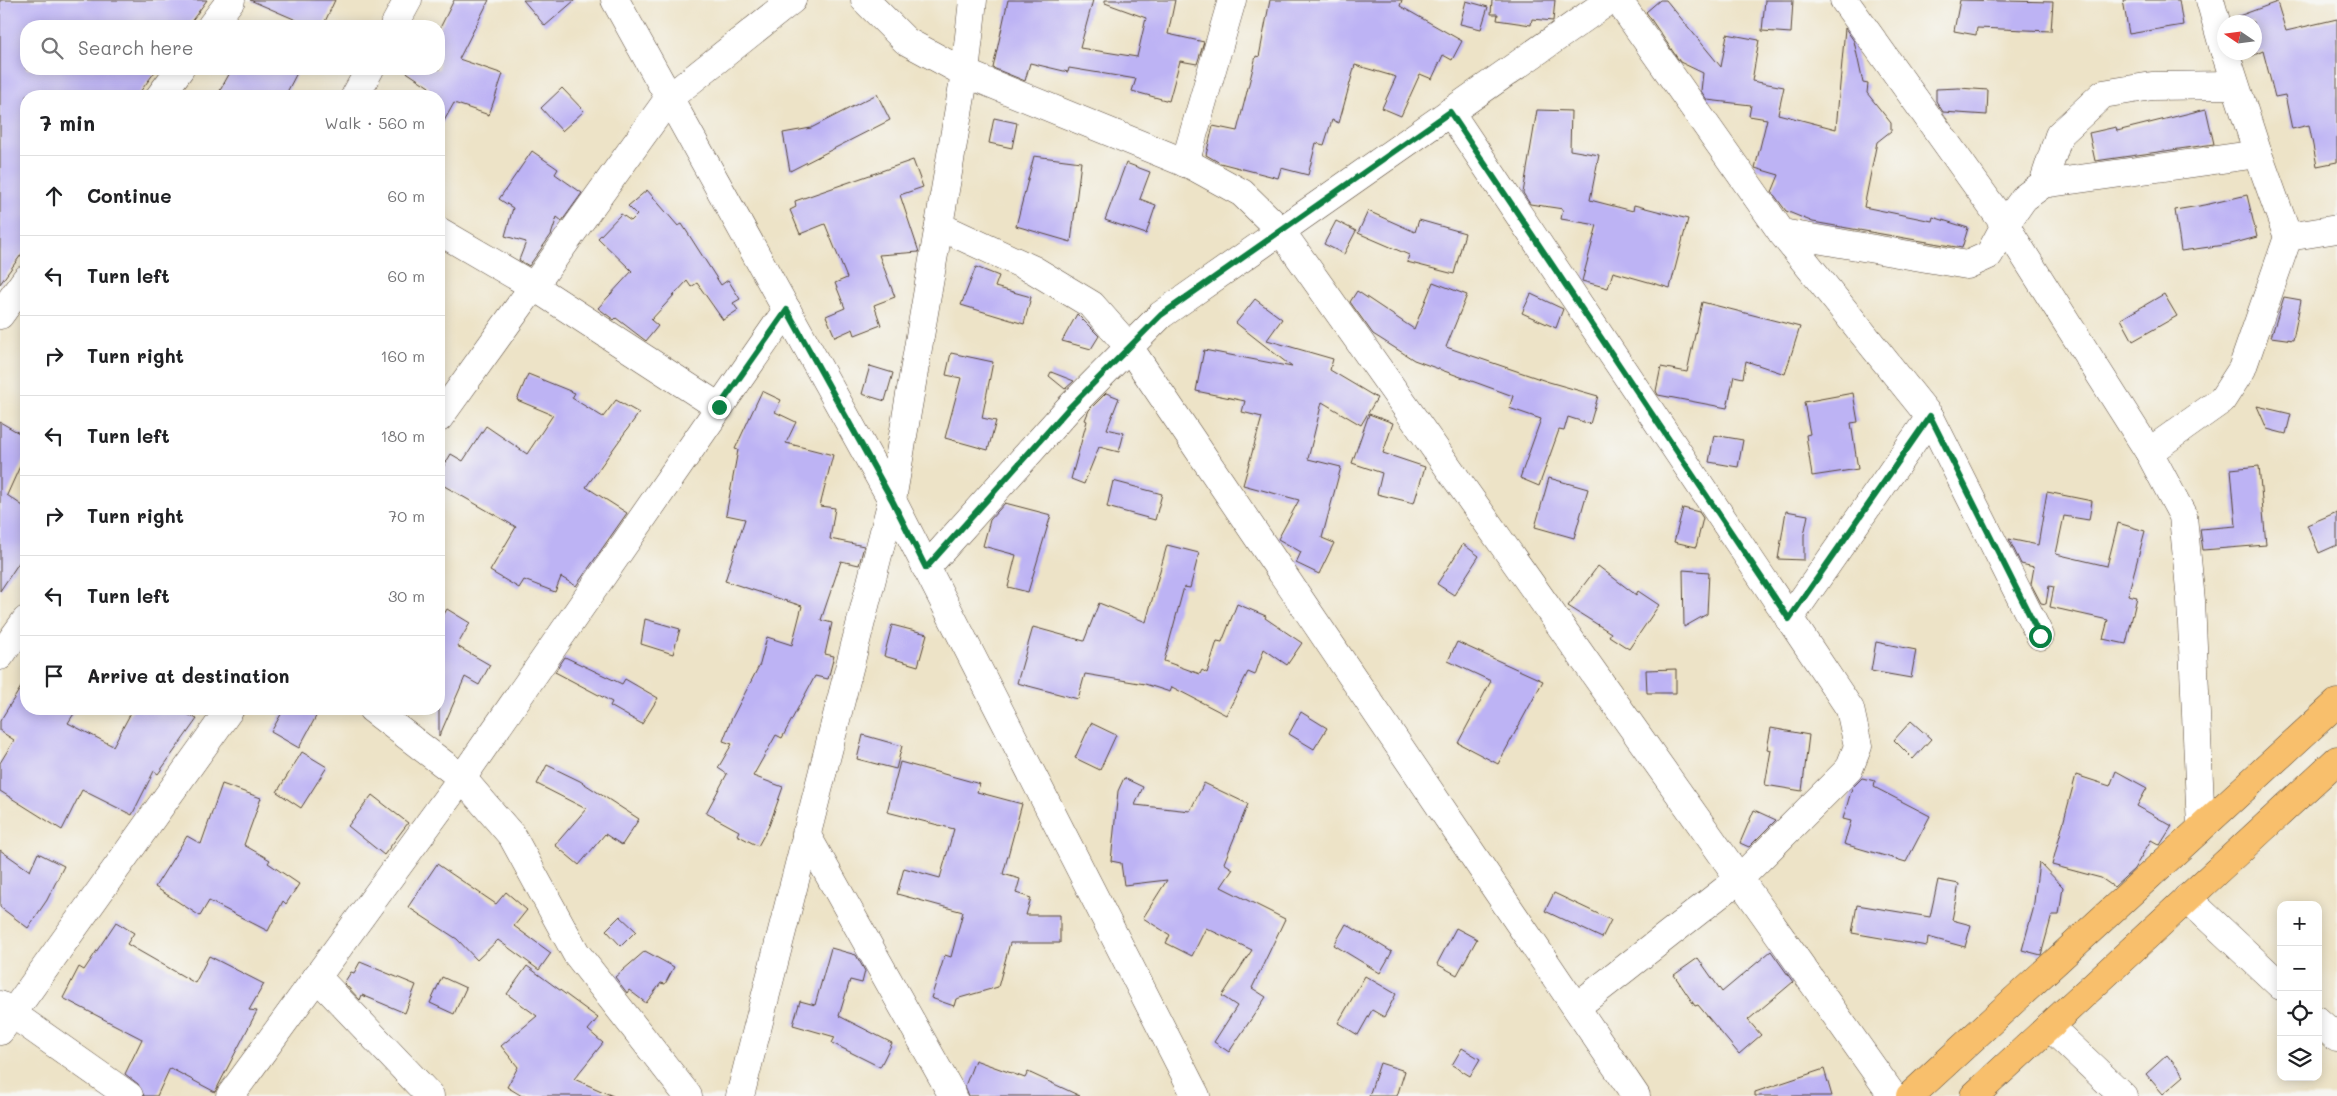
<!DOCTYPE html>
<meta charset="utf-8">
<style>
:root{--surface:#fff;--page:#f2f2f2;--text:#202124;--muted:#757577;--line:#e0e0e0}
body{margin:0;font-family:Mali,sans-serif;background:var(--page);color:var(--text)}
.controls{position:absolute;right:15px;bottom:15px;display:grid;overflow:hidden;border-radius:10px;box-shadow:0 2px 12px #0003}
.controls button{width:45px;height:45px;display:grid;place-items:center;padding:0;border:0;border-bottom:1px solid var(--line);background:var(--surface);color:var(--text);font:25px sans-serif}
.compass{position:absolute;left:2217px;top:15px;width:45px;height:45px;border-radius:50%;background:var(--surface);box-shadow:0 2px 12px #0003;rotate:283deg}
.stop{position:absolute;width:15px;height:15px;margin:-11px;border:4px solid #0b8043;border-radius:50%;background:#fff}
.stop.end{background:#0b8043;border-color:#fff;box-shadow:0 1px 5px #0008}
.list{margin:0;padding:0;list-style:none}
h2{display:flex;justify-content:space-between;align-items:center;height:65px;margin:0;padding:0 20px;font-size:21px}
h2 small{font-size:16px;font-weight:400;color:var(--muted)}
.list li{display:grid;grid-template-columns:32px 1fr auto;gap:15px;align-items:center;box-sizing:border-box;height:80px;padding:0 20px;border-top:1px solid var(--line)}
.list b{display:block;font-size:19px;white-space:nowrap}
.list em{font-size:16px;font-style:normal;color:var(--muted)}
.icon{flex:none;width:28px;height:28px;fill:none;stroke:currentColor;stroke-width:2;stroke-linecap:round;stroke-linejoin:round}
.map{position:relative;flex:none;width:2337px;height:1096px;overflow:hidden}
.search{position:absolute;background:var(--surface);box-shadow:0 2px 12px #0003;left:20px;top:20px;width:425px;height:55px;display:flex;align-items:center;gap:12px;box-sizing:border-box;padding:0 18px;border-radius:20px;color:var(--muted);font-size:19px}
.panel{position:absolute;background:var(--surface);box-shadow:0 2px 12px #0003;left:20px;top:90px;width:425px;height:625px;border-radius:20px}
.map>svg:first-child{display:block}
.building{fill:#bdb3f4}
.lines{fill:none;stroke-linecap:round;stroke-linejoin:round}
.minor-casing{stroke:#564637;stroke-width:29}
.major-casing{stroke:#564637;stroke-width:29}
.minor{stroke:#fff;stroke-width:28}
.major{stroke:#f8bf6c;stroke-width:28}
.route{stroke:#0b8043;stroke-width:6}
</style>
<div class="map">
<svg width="2337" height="1096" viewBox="0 0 2337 1096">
<rect width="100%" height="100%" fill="#f6f6f2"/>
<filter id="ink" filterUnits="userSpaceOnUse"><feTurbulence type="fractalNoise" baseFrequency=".02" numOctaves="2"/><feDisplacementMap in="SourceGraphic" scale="10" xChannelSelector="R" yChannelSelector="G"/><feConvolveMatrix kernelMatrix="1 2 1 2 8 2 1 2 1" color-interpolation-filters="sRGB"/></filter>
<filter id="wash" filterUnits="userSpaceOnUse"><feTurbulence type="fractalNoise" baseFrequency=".0096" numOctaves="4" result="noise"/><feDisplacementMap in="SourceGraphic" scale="20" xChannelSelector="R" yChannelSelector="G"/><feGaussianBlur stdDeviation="1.12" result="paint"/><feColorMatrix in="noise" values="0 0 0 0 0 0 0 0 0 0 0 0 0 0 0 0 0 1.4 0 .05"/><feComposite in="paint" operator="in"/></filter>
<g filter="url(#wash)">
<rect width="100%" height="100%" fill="#ede3c7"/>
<g id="blocks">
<g class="building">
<polygon points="0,0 207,0 188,26 26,26 26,69 157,69 137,96 26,96 26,248 0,284"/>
<polygon points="250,0 335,0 323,26 310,26"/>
<polygon points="454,0 489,0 459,59 503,74 489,115 454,103 439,130 439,96 424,96 429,87 402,69 439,69 439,30"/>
<polygon points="523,0 575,0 545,26"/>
<polygon points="1008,0 1093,0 1080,48 1137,57 1146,18 1105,3 1105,0 1175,0 1168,34 1204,42 1197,64 1180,61 1169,101 1132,91 1136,79 1069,68 1068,72 1030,63 1025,81 993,68"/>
<polygon points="1270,0 1402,0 1400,6 1462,41 1452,60 1443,55 1432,79 1420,74 1401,116 1382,108 1396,77 1355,65 1339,123 1332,120 1324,145 1316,143 1308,175 1281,168 1278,178 1220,163 1206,155 1213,126 1237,131 1256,56 1259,57"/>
<polygon points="1492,0 1555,0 1553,21 1532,19 1531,25 1497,20 1498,14 1491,14"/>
<polygon points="1660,0 1666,0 1721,67 1727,34 1759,40 1752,81 1784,87 1778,114 1836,129 1845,28 1854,41 1863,83 1868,84 1867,93 1891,123 1891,131 1877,142 1864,207 1932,221 1933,217 1968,228 1962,248 1813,222 1786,211 1772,192 1779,175 1755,168 1767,119 1749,116 1751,105 1707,100 1701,91 1703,73 1680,62 1646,12"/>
<polygon points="1765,0 1793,0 1791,33 1762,31"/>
<polygon points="1960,0 2053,2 2051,31 1977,28 1976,35 1954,31"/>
<polygon points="2123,0 2179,0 2183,25 2129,34"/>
<polygon points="1466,1 1488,7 1481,29 1460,24"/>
<polygon points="2277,2 2286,31 2337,19 2337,162 2317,166 2309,125 2292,129 2285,95 2275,97 2263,51 2252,56 2251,52 2254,52 2254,22 2238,22 2236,17"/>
<polygon points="232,69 299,69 285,96 217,96"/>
<polygon points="562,88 584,111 562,131 541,108"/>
<polygon points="1959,88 1988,90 1987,115 1943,112 1936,101 1936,89"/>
<polygon points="877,94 890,120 790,171 783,133 811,128"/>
<polygon points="2206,109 2214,144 2095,161 2089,133 2116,127 2117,131"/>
<polygon points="1537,110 1571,111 1570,150 1599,155 1590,200 1633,211 1634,205 1688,219 1670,288 1613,272 1608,288 1582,281 1597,225 1561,219 1563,209 1530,204 1523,193"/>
<polygon points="994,118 1017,123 1012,148 989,143"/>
<polygon points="532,151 558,169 555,174 582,193 562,221 557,217 551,235 529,266 519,260 526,242 505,236 513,208 499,199"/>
<polygon points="1034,156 1081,162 1071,242 1016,226"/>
<polygon points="913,160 923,187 900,195 919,252 879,255 895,297 874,305 881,325 855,335 853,329 835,337 826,316 845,308 835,283 847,278 825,224 800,234 790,210 796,207 795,201"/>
<polygon points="1126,163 1150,172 1140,199 1156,205 1146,234 1105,220"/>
<polygon points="647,190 678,226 682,224 721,285 728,280 740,299 733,303 738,310 723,320 697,283 691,287 687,281 651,320 658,326 646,341 616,318 614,320 598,308 632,271 598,238 621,214 631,221 637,215 628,206"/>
<polygon points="2247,195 2257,237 2231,244 2181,251 2175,210 2205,205"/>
<polygon points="1368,211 1415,232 1419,220 1465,233 1454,274 1407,262 1409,255 1358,233"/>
<polygon points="1336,221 1356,231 1344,254 1324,244"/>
<polygon points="976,267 999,276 995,287 1031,297 1024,324 961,305"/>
<polygon points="1433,282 1467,295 1446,347 1549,382 1598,396 1590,424 1568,417 1564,431 1559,430 1539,486 1520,478 1541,419 1509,408 1513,396 1414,360 1373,334 1350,302 1357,291 1414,329"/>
<polygon points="1531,294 1563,309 1556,328 1522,313"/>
<polygon points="2164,294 2177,316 2133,341 2121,319"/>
<polygon points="2284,297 2301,300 2293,340 2271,337"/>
<polygon points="1255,299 1282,319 1267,340 1333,359 1330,370 1377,398 1361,425 1322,402 1308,459 1341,467 1322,538 1334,543 1319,574 1296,563 1301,552 1278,539 1299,500 1243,485 1262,417 1242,412 1245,401 1196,391 1204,350 1292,367 1236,323"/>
<polygon points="1702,302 1800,327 1785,374 1746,361 1743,378 1734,376 1727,408 1658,395 1656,391 1661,367 1687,372"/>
<polygon points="1077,314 1099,336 1091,349 1062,341"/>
<polygon points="951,353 993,362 982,418 996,421 988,450 945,438 961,378 946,375"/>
<polygon points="870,366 893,373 885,401 862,394"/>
<polygon points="1051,372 1074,381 1065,389 1049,376"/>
<polygon points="528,374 575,393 572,398 603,417 616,400 639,413 586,487 627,513 576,586 561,577 555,592 524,580 519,588 490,571 516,527 439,483 439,474 451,454 463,461 486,426 527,454 553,415 517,400"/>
<polygon points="762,391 781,400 775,412 796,422 786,443 833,455 820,506 835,508 830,539 864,546 859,565 841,561 821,620 832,623 825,654 834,656 828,679 815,676 782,738 776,735 753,776 783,787 769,826 758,846 737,835 739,831 706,813 727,774 718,768 732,744 723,741 731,720 760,664 767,637 792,645 802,606 725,581 745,519 726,515 738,450 735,449"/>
<polygon points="1106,393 1119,398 1107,429 1124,433 1119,452 1099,447 1084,484 1071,479 1087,421 1085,420 1089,410"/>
<polygon points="1853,393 1858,422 1851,423 1858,469 1812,476 1806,435 1810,434 1804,402"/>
<polygon points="2257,406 2291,414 2286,434 2267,429"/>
<polygon points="1369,414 1393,423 1383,453 1425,467 1414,503 1377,494 1382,473 1352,463"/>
<polygon points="0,422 26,437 26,453 7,495 26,508 26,552 0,591"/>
<polygon points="1714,435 1743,440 1738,467 1709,462"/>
<polygon points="2259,466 2266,545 2203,550 2200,529 2236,526 2231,469"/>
<polygon points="1549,478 1588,489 1574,538 1535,527"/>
<polygon points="1113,481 1162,494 1155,520 1107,507"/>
<polygon points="2047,492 2092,501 2089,520 2064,516 2056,554 2107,566 2118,523 2145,531 2128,595 2137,597 2126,644 2103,639 2108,620 2050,607 2054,587 2049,586 2046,604 2041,603 2031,584 2034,567 2021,564 2009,539 2038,545"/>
<polygon points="1005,503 1051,515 1028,592 1008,587 1016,555 983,546 990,520"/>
<polygon points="1683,508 1699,512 1703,518 1696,547 1674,542"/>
<polygon points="1786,511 1808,515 1804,535 1804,560 1778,559"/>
<polygon points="2337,512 2337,545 2319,553 2307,525"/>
<polygon points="1463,544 1479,556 1454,595 1437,584"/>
<polygon points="1167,545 1199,553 1190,588 1184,587 1164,661 1200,674 1202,670 1207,673 1217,641 1222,642 1237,604 1266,616 1265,618 1302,643 1287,665 1264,649 1255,675 1248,672 1226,715 1172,687 1170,692 1145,684 1085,674 1078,699 1017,683 1033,627 1084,641 1099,603 1146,622"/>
<polygon points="1598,566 1636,595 1638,591 1659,605 1629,649 1609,636 1611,633 1568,606"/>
<polygon points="1683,570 1709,572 1707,614 1684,627"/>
<polygon points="447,609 470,623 457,646 490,665 479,685 465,677 439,737 439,623"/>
<polygon points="645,619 680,629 673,654 641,644"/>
<polygon points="892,625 927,634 918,666 884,656"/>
<polygon points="1457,642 1543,681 1498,764 1458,743 1491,681 1448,661"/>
<polygon points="1876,642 1916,650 1911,678 1871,671"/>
<polygon points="565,657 622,684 625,679 658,698 642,724 610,706 612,702 555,672"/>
<polygon points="1676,669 1676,693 1647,693 1646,670"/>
<polygon points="26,679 26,709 77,709 68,723 113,746 133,709 177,709 197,719 158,774 154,771 132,815 82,790 62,830 0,791 0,763 14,740 0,731 0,721"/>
<polygon points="284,709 320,709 299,748 271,732"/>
<polygon points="1301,712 1327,728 1314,749 1289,734"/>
<polygon points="1911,721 1931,739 1913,759 1894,740"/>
<polygon points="1091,723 1116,735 1100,770 1075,758"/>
<polygon points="1771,728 1809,735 1802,791 1765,785 1771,750 1767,749"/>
<polygon points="863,735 902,746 896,769 857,759"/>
<polygon points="302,752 327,767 301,808 277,792"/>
<polygon points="900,762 980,784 977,792 1022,804 1003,874 1020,879 1016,893 1031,898 1026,915 1060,915 1060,943 1010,943 998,987 956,999 954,1006 931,998 945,955 951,957 963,912 897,894 904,868 940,878 954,829 887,812"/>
<polygon points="547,765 580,781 639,819 622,845 605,834 579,865 555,845 586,809 537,784"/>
<polygon points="2116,771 2147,788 2137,806 2172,826 2160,845 2151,840 2134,869 2114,887 2101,878 2052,865 2076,775 2110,786"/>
<polygon points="1124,778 1143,787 1135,805 1190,811 1204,783 1248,804 1224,863 1233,869 1221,887 1285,919 1252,988 1266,997 1229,1052 1214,1042 1237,1006 1222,996 1252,950 1206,928 1192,956 1166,943 1170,935 1143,918 1167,880 1124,885 1121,863 1111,861 1118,791"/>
<polygon points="1862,778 1875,781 1874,787 1930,816 1906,862 1844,844 1851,821 1843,819 1852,788"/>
<polygon points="222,784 261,798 244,845 270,860 268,863 299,884 286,904 283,901 268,931 209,901 200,916 155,887 187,836 201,844"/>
<polygon points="372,795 408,823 384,855 348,826"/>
<polygon points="1754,810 1776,820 1749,847 1740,843"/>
<polygon points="0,850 30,871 38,853 64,866 47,900 28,928 0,907"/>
<polygon points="2039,862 2063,887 2059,915 2052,915 2041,955 2022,950 2033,910"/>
<polygon points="437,864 496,904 506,892 527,910 514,926 551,953 539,970 498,940 477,960 457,939 408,907"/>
<polygon points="1938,880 1959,884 1952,920 1971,925 1965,947 1928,937 1927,946 1852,933 1857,905 1930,917"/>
<polygon points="1554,893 1611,920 1602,938 1545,911"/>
<polygon points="620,916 636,931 621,946 606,930"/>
<polygon points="116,922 134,933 127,944 195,983 209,956 264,984 249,1010 257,1011 215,1092 170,1068 157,1096 144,1096 138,1084 125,1074 142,1039 63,998 79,967 84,970"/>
<polygon points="1346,924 1392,952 1380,973 1334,945"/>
<polygon points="1456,928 1477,939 1457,975 1437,964"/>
<polygon points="831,948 856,955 865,971 862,983 850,980 839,1016 892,1043 880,1067 832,1043 835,1037 793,1025 800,1001 815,1005"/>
<polygon points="645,951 674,967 665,984 661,983 646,1003 629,990 627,993 615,977"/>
<polygon points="1771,951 1793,982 1748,1020 1761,1035 1739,1054 1698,1005 1695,1006 1674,975 1698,958 1722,992"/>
<polygon points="360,962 416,985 405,1013 362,995 360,1000 344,983 351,972 354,973"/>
<polygon points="527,966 598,1018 588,1030 603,1043 574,1079 613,1096 522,1096 507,1087 518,1067 501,1046 537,1016 507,994"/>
<polygon points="1365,976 1396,994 1384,1017 1372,1010 1358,1035 1338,1023"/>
<polygon points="442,977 466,988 454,1014 430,1003"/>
<polygon points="1462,1048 1480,1059 1470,1076 1452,1065"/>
<polygon points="2167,1055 2184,1076 2163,1094 2146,1074"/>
<polygon points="975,1060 1025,1078 1028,1072 1080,1096 969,1096 965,1086"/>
<polygon points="1380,1063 1405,1071 1397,1096 1369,1096"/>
<polygon points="1824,1069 1832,1096 1755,1096 1755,1092"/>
</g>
</g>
</g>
<g filter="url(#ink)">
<use href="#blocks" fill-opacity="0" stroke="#564637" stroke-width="1"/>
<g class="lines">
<g class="minor-casing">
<g id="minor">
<polyline points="615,0 892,500 1196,1096"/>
<polyline points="865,0 906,41 965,73 1193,166 1242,193 1281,231 1893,1096"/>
<polyline points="1618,0 1782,233 1930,417 2040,636"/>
<polyline points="1844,0 2005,225 2149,452 2183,516 2191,601 2201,827"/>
<polyline points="2210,0 2224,50"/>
<polyline points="211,26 231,0"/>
<polyline points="394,26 408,0"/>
<polyline points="160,96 180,69"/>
<polyline points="355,96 370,69"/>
<polyline points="1450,112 1850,709 1858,746 1849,769 1739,879 1576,1007"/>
<polyline points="1185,163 1232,0"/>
<polyline points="2043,184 2059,135 2103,94 2152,86 2234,85"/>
<polyline points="939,226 1034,270 1092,305 1129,347 1636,1096"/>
<polyline points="439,231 533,286 719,407"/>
<polyline points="1782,233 1967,265 1989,255 2005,225 2024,198 2043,184 2258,154"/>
<polyline points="2288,237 2337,229"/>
<polyline points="0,315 26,279"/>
<polyline points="439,418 669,98 792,0"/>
<polyline points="2149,452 2222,400 2242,369 2288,237 2258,154 2225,52"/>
<polyline points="926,568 1069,408 1161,315 1610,0"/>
<polyline points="1789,619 1930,417"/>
<polyline points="0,656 26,620"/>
<polyline points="372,709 462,778 512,836 576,953 688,1096"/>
<polyline points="806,834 953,1096"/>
<polyline points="2187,898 2281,986"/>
<polyline points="317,977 430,1096"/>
<polyline points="0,1005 129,1096"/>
<polyline points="2318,1021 2337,1038"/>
<polyline points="2049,1026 2123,1096"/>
<polyline points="0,1031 230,709"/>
<polyline points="230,1096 462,778 787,310"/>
<polyline points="740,1096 892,500 965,73 973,0"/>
</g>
</g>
<g class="major-casing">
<g id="major">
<polyline points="1910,1096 2337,703"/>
<polyline points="1974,1096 2337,760"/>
</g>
</g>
<use href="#minor" class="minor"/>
<use href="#major" class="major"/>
</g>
</g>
<g class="lines" filter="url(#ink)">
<polyline class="route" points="719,407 787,310 892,500 926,568 1069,408 1161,315 1450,112 1789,619 1930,416 2040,636"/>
</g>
</svg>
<div class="controls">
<button>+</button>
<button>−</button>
<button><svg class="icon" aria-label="locate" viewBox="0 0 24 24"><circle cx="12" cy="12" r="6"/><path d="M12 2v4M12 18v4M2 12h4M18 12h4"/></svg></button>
<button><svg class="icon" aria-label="layers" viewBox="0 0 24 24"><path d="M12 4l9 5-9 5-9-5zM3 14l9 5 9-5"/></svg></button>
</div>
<svg class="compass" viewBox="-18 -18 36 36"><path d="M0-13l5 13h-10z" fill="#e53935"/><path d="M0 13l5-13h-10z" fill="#757577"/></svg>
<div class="stop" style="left:2040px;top:636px"></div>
<div class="stop end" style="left:719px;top:407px"></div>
<div class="search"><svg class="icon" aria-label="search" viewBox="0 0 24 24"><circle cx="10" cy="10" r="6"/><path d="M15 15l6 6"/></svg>Search here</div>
<section class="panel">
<h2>7 min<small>Walk · 560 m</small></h2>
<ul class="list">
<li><svg class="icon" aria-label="ahead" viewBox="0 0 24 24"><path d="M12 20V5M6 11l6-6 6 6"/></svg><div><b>Continue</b></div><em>60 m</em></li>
<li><svg class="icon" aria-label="left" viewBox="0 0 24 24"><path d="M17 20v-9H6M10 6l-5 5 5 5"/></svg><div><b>Turn left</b></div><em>60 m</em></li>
<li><svg class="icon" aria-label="right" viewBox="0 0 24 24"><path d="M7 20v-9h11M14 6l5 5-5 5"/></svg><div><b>Turn right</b></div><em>160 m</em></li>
<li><svg class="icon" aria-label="left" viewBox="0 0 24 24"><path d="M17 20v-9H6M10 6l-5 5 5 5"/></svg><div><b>Turn left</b></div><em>180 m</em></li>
<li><svg class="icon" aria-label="right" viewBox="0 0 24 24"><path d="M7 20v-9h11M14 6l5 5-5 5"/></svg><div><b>Turn right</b></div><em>70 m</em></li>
<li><svg class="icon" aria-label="left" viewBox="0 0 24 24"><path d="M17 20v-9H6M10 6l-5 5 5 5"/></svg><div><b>Turn left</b></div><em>30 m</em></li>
<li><svg class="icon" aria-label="arrive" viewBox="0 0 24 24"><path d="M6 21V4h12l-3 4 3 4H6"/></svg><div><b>Arrive at destination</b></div></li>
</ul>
</section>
</div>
